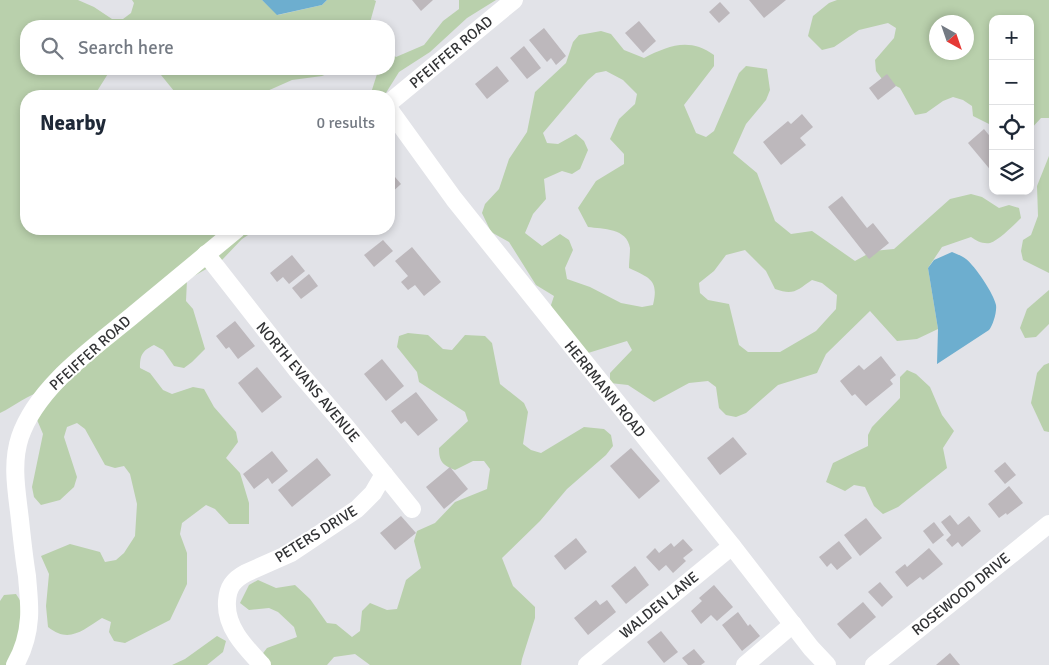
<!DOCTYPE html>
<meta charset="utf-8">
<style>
:root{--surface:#fff;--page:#f6f6f7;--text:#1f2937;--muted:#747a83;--line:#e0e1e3}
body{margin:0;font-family:Signika,sans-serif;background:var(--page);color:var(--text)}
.controls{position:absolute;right:15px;top:15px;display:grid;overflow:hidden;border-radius:10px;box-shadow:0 2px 8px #0003}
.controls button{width:45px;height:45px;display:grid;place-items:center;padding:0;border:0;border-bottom:1px solid var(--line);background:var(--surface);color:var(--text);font:25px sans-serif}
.compass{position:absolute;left:929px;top:15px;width:45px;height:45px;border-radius:50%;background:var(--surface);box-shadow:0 2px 8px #0003;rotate:140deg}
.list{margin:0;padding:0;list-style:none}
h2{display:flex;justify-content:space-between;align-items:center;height:65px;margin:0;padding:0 20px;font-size:21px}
h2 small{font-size:16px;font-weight:400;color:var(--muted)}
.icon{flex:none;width:28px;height:28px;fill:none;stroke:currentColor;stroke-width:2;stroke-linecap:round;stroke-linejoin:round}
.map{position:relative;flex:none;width:1049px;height:665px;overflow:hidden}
.search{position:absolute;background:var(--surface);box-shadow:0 2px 8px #0003;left:20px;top:20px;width:375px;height:55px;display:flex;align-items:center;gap:12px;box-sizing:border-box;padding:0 18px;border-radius:20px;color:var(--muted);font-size:19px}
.panel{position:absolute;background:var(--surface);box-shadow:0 2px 8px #0003;left:20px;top:90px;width:375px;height:145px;border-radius:20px}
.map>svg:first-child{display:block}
.green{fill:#b9d0ac;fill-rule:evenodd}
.water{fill:#6daecf}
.building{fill:#bdb8bc}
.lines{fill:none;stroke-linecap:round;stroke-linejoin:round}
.minor{stroke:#fff;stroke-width:18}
.labels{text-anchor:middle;stroke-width:4;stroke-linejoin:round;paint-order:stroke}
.street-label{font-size:15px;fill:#323335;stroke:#fff}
</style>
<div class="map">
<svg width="1049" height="665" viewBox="0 0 1049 665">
<rect width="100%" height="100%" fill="#e2e3e8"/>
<g class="green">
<path d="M0,0H78L94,7L112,19H123L131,13L134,3L132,0H262L278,15L322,5L327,0H374L376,1L369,26H26V69H111L94,96H26V229H257L242,239L222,260L187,280L186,301L193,309L205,349L192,362L184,368L174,366L163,350L154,345C142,351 140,355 140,368L150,373L163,390L172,394L193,387L204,389L214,407L236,432L238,442L226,458L240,473L249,503V524H229L215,509L206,505L182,523L180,534L187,553V584L170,620L125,643L114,641L109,632L111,622L102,618C83,630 69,644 48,627L46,606L49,574L41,556L70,544L100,552L105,562L116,560L124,553L135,536L137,504L130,474L124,466L115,468L105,465L85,429L77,423L67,427L64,437L77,477L74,487L60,500L41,505L34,497L32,487L43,434L35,415L44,391C28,394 15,406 0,413Z"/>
<polygon points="459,0 496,0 467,18 430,52 399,72 384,96 368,96 371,93 377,74 373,69 389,69 389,52 396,57 424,45 443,21 459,9"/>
<path d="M837,0H1049V118H1041L1030,130V19H993V126L973,116L972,106L963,100L953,97L943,101L926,113L915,115L900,88L882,79L876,71L875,60L894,38L896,28L888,23L859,30L834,47L822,50L808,36L813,16L829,3ZM936,22H966V52H936Z"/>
<path d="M601,31L611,34L624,50L644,58C668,46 689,37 714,55V66L684,105L696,133L706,137L714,131L739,73L746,66L767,69L770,90L766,100L746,124L733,153L757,173L775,221L791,234L812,231L855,261L873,251L894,249L950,199L971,194L982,197L999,208L1009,205L1019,208L1021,218C1014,225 999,240 990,243C982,244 977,241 971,237L942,247L928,268L938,329L917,339L897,341L870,311L826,354L817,373L778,385L746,413L736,417L726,415L719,408L716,387L708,381L689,383L654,402L628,385L610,383V373L632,350L627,341L588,353L580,346L553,315L551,305L554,296L536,285L509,242L491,232L482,213L485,204L499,189L509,159L527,132L535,92L566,63L573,42L579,35ZM606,71L623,80L637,94L635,104L619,119L610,139L624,154V164L596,181L578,208L588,227C603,229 627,228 630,248C630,255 629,262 629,268C650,278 659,280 653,305L642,307L621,303L590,287L567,279L565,268L573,250L569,240L560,234L542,246L525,233L533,214L546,199L544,179L562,171L572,174L580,169L588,150L584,141L576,134L558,144L547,143L543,133L588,80L596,73ZM745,250L766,271L775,289C794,296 797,290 812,280L822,283L837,295L836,309L816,331L780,352H748L739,345L729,304L708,300L700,293L699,283L714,271L726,255Z"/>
<path d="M130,69H338L322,76L292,80L256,96H209L204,94L174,91L161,75C150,75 139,75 130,69Z"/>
<polygon points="1049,156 1049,273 1023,260 1021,251 1023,240 1031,235 1038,216 1037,186"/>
<polygon points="1049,290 1049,324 1036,337 1025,338 1020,328 1027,309"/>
<path d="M408,333L428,335L443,349L452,350L465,335L485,336L492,343L500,384L524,403L528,412L523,444L531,450L541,453L584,427L604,429L611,435L613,446L606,455L567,489L540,521L502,558L513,586L535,607V618L522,659L521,665H370L355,654L334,657L327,665H254L267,648L297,637L294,627L278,612L269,608L249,610L240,603L249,585L258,580L276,588L295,585L310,599L327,623L336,624L352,637L360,631L362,611L370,603L387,610L397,609L406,580L421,568L414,541L417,531L435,523L455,502L487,489L490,469L484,461H473L455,470C442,465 439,461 439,448L468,421L465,412L419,382L417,372L397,347L399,336Z"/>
<polygon points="1049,363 1049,432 1044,431 1031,403 1037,373 1044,365"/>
<polygon points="907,370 916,374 930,387 942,415 954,431 943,448 947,468 898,507 883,514 874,506 865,487 854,485 845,491 826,482 833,463 868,446 868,435 872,427 900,398 900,377"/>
<path d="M16,594C18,597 21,601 21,604C25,623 15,649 6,665H0V601L4,595Z"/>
<polygon points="217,636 226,641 223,652 207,665 172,665 185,659"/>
</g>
<g class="water">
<polygon points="262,0 327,0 322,5 277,15"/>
<path d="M952,252C957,254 962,256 966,259C975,266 994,294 996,305C997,312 993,325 989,330L937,364L938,329L928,268L934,260Z"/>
</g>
<g class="building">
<polygon points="412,0 433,0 421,11"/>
<polygon points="749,0 786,0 764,18"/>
<polygon points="720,2 730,13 719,23 709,12"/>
<polygon points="639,21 656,41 643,53 625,33"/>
<polygon points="544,28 566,56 556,65 551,58 547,62 529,40"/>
<polygon points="524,46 541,68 527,79 510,58"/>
<polygon points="497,66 509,81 487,99 475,84"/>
<polygon points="887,74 896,86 878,100 869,88"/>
<polygon points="802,114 813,127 800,138 806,145 781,165 763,142 788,121 791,124"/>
<polygon points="984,129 993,140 993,173 968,143"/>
<polygon points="389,170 401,184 389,195"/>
<polygon points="842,196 867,228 873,223 889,243 869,259 828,207"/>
<polygon points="383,240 393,251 374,267 364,255"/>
<polygon points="412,247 441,282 424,296 415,285 408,290 401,282 408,276 395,261"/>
<polygon points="292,255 305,271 289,284 283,277 277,282 270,273"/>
<polygon points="309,274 318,286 301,299 292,288"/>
<polygon points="235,321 255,346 238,359 229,347 226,349 216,336"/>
<polygon points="881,356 896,375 890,380 893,384 866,406 855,394 852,396 840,381 859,365 864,370"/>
<polygon points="382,359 404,386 386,401 364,374"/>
<polygon points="257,367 282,397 262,413 238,383"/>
<polygon points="416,392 438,420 418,436 405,421 401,424 391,411"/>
<polygon points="733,437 747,454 720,475 707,458"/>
<polygon points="631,448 660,481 639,499 610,466"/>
<polygon points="272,451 288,471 272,484 268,478 254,489 243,474"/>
<polygon points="317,458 331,475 292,507 278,490"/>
<polygon points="1005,462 1016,475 1005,484 994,471"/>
<polygon points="450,467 468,489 444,509 426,487"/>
<polygon points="1009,486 1023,503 1007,515 1006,513 999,518 988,504"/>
<polygon points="950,515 958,525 969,516 981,531 962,547 958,542 952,547 946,540 951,535 941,522"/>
<polygon points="401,516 416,533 395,550 380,533"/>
<polygon points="866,518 882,538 860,556 844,535"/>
<polygon points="934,522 944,535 933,544 923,531"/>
<polygon points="576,538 587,552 565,570 554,556"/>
<polygon points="683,539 693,550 683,558 686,561 673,573 666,565 659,571 646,557 655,548 659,553 671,543 674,547"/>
<polygon points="839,541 852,558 837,570 831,563 827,567 819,557"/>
<polygon points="929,548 943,564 923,580 920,577 907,587 895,572 905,564 907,567"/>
<polygon points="635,566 649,585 626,604 611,586"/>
<polygon points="880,582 893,597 882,607 868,592"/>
<polygon points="714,585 733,607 717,621 711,615 701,624 691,611 702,601 699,598"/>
<polygon points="596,600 600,605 607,600 616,612 588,635 574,618"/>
<polygon points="863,602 876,617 850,639 837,624"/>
<polygon points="738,612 748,626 750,624 760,636 742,651 722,625"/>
<polygon points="661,631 678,652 664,663 647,642"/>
<polygon points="694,649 705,662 701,665 688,665 682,658"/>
<polygon points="950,653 960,665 936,665"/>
</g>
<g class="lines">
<g class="minor">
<polyline points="389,103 514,0"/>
<polyline points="389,109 454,199 732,546 811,648 827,665"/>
<polyline points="206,254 296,369 346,427 412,509"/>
<path d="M15,665C23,651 28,634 29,618C30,605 28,590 27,576C24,558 22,539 20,520C17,493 11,464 20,437C37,387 92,349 132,316C167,287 202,258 237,229"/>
<path d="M262,665C245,647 225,627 227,601C228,587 233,580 246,573L291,553L357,509L373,493L384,474"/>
<polyline points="587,665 732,546"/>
<polyline points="745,665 793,624"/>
<polyline points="874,665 1049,524"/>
</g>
</g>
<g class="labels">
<g class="street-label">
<text transform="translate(451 52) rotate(-40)" y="5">PFEIFFER ROAD</text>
<text transform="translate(90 353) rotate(-42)" y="5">PFEIFFER ROAD</text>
<text transform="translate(308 382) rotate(50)" y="5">NORTH EVANS AVENUE</text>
<text transform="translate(605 389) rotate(51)" y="5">HERRMANN ROAD</text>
<text transform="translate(316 534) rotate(-32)" y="5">PETERS DRIVE</text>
<text transform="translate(961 594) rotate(-39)" y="5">ROSEWOOD DRIVE</text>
<text transform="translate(659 605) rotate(-39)" y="5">WALDEN LANE</text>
</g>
</g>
</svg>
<div class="controls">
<button>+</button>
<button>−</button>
<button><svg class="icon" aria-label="locate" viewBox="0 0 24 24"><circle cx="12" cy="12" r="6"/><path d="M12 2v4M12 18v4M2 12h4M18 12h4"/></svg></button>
<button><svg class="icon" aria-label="layers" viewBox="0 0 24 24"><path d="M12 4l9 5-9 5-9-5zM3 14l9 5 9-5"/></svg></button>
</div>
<svg class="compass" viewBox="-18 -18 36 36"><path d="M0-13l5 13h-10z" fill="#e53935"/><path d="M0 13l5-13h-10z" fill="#747a83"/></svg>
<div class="search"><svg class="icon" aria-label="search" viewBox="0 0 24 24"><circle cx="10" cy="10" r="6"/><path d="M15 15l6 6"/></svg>Search here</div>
<section class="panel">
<h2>Nearby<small>0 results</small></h2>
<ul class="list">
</ul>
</section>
</div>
